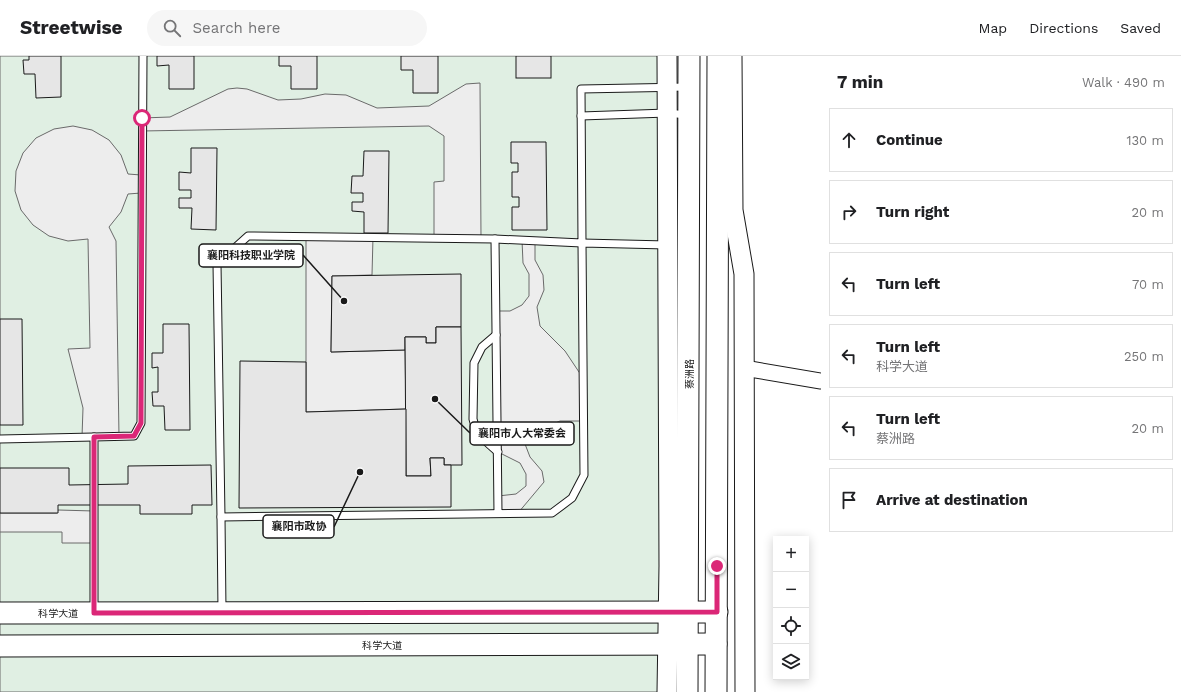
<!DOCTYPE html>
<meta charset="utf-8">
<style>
:root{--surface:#fff;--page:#f6f6f6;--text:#202124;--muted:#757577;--line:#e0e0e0}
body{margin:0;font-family:"Work Sans","Noto Sans SC",sans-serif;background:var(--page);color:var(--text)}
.controls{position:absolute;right:12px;bottom:12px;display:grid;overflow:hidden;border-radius:0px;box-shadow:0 2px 10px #0003}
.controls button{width:36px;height:36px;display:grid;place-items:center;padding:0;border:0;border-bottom:1px solid var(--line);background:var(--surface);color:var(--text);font:20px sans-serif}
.stop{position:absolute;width:12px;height:12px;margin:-9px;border:3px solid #db2777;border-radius:50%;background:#fff}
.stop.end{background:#db2777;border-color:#fff;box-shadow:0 1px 4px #0008}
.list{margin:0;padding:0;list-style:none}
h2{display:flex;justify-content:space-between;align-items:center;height:52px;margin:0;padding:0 16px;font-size:17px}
h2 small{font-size:13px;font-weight:400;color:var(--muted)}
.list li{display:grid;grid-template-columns:26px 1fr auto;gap:12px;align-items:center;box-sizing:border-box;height:64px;margin:0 8px 8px;padding:0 8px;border:1px solid var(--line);border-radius:0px}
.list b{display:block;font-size:15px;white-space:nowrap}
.list p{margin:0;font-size:13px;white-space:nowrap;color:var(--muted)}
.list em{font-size:13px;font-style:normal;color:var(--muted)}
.icon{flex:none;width:22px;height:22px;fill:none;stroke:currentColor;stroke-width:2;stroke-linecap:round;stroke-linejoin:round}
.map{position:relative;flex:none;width:821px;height:636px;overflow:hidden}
header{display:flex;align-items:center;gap:24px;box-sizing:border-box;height:56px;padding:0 20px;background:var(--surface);border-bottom:1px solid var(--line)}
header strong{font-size:19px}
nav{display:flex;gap:22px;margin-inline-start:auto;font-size:14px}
.search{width:280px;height:36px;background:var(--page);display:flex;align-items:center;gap:10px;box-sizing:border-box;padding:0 14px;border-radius:22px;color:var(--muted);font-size:15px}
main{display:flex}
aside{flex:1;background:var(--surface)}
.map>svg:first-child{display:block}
.green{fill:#e0efe3;stroke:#6a6a6a}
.parking{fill:#ededed;stroke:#6a6a6a}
.building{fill:#e6e6e6;stroke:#1a1a1a}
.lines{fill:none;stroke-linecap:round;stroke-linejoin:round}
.service-casing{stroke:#1a1a1a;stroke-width:9}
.minor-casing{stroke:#1a1a1a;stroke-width:17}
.tertiary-casing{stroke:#1a1a1a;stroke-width:21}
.secondary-casing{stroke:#1a1a1a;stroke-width:23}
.service{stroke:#fff;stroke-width:7}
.minor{stroke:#fff;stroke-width:15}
.tertiary{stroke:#fff;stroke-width:19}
.secondary{stroke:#fff;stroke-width:21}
.route{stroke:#db2777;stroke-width:5}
.labels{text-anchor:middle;stroke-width:3;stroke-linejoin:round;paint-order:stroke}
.street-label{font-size:10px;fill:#1a1a1a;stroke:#fff}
.leader{fill:none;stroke:#1a1a1a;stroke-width:1.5}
.callout-dot{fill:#1a1a1a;stroke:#fff;stroke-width:1.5}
.callout{fill:#fff;stroke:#1a1a1a;stroke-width:1.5}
.callout-label{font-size:11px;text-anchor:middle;font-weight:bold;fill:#1a1a1a}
</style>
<header>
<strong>Streetwise</strong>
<div class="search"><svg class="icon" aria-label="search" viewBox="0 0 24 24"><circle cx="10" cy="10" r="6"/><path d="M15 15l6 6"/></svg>Search here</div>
<nav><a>Map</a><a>Directions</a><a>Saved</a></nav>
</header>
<main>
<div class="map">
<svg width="821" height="636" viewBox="0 0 821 636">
<rect width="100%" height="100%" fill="#fff"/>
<polygon class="green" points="0,0 667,0 688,636 0,636"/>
<g class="parking">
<polygon points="480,27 481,182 434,182 434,126 444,125 444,80 429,70 141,75 142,62 170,61 228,33 237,32 247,33 278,44 301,43 325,38 346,39 377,52 429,50 466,28"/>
<polygon points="73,70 92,74 109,84 121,99 128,118 141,119 141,137 128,138 121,156 109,171 116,185 119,381 82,381 83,352 68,293 90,292 88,183 68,185 49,180 33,169 21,154 15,135 16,115 23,97 36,82 54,73"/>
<polygon points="306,181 373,181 372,219 332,220 331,296 405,294 406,353 306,356"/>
<polygon points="522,184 535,185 535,204 543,219 544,234 537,251 540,270 565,295 583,322 584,365 560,365 530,378 525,388 530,401 542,415 544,426 518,457 498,457 498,440 516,438 526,430 526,418 520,407 498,396 496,255 510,255 522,249 529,240 529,218 523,207"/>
<polygon points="58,454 94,455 94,487 62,487 62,476 0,476 0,457 57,457"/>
</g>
<g class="building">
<polygon points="29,0 61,0 61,41 36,42 35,18 24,18 23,4 29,4"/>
<polygon points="157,0 194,0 194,33 169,33 169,9 157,10"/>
<polygon points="279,0 317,0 317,33 291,33 291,10 279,10"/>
<polygon points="401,0 438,0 438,37 413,37 413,14 401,14"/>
<rect x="516" y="0" width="35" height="22"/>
<polygon points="511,86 546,86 547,174 512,174 512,151 519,151 519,141 512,141 512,116 518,116 518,107 511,107"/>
<polygon points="191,92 217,92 216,174 191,173 192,152 179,152 179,142 191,142 191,134 179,134 179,116 191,117"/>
<polygon points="364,95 389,95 388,177 364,177 364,156 352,155 352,146 363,146 363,137 351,137 352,120 363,120"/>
<polygon points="461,218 461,271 436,271 436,287 426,287 426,281 405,281 405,294 331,296 332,220"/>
<polygon points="0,263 22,263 23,369 0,369"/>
<polygon points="163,268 189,268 190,374 165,374 164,350 153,350 152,336 158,336 158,311 152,312 152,297 163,297"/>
<polygon points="436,271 461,271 462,409 444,409 444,402 430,402 431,420 406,420 405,281 426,281 426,287 436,287"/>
<polygon points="240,305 306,306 306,356 406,353 406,420 431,420 430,402 444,402 444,409 451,409 451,451 239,452"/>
<polygon points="211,409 212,449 192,449 192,458 140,458 140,449 58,449 58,457 0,457 0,412 69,412 69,429 128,428 128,410"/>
</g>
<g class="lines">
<g class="service-casing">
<g id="service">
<polyline points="581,60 667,57 687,59"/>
<polyline points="495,183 582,187 581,33 687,31"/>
<path d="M496,279L482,291L474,307L473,363C476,378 486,386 498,396"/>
<polyline points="0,383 94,381"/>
<polyline points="498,457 495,183 248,180 217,208 221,461 552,457 572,442 584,419 582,187 667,189"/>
<polyline points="221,461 222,555"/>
<polyline points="94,555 94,381 134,380 141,367 143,0"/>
</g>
</g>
<g class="minor-casing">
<polyline id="minor" points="744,312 821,325"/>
</g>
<g class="tertiary-casing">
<g id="tertiary">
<polyline points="732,0 733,154 744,218 745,636"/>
<polyline points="667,636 669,510 667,0"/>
</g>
</g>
<g class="secondary-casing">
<g id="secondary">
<polyline points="0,557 717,556"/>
<polyline points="0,590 716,588"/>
<polyline points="687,636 689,0"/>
<polyline points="716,636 718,0"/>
</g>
</g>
<use href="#service" class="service"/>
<use href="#minor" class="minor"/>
<use href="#tertiary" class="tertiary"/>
<use href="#secondary" class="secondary"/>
</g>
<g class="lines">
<polyline class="route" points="142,62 141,367 134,380 94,381 94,557 717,556 717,510"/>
</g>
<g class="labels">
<g class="street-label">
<text transform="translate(689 318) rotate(-90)" y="4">蔡洲路</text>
<text x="58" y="561">科学大道</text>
<text x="382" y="593">科学大道</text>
</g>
</g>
<path class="leader" d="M344 245L303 199M435 343L470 377M360 416L334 471"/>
<g class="callout-dot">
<circle cx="344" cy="245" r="4"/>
<circle cx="435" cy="343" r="4"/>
<circle cx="360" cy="416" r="4"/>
</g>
<g class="callout">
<rect x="199" y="188" width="104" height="23" rx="4"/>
<rect x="470" y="366" width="104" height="23" rx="4"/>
<rect x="263" y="459" width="71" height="23" rx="4"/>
</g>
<g class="callout-label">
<text x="251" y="203">襄阳科技职业学院</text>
<text x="522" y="381">襄阳市人大常委会</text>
<text x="299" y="474">襄阳市政协</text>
</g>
</svg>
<div class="controls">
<button>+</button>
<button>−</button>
<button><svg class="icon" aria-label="locate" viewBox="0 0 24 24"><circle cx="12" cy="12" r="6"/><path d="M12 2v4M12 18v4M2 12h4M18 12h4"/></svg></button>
<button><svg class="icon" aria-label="layers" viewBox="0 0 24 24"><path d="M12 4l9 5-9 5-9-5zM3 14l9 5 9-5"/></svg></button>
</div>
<div class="stop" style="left:142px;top:62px"></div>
<div class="stop end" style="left:717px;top:510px"></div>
</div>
<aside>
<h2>7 min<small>Walk · 490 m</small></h2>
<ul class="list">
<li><svg class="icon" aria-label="ahead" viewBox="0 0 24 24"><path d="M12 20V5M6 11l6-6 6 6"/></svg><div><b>Continue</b></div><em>130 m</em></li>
<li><svg class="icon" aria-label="right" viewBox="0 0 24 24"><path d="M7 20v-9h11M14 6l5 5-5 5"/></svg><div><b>Turn right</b></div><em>20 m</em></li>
<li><svg class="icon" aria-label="left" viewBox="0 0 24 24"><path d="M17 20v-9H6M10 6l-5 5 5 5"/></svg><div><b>Turn left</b></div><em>70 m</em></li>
<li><svg class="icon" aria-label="left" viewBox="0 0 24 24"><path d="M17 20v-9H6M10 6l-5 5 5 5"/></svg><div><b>Turn left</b><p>科学大道</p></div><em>250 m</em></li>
<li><svg class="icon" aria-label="left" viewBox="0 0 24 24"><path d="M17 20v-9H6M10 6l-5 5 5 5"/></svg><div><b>Turn left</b><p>蔡洲路</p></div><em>20 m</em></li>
<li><svg class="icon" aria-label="arrive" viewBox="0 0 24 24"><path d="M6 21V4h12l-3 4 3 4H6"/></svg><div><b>Arrive at destination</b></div></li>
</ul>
</aside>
</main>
